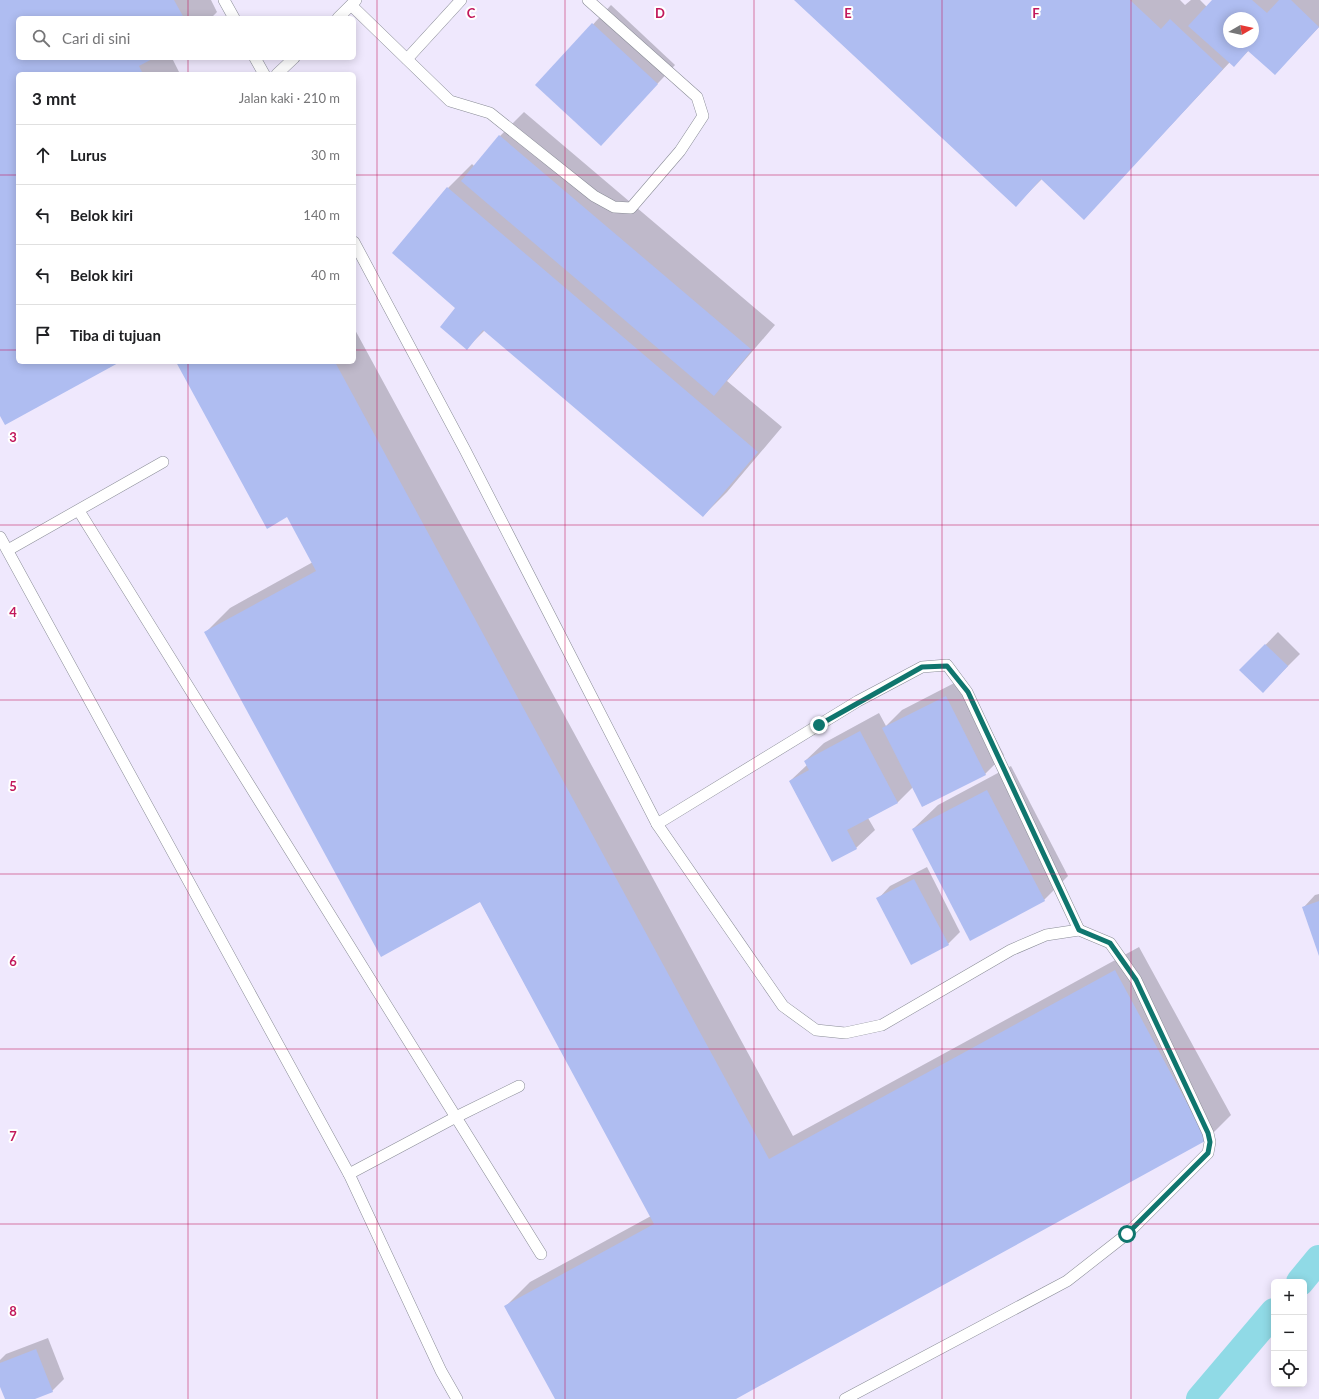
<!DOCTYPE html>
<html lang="id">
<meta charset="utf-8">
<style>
:root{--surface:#fff;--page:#f2f2f2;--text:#202124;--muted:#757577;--line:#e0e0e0}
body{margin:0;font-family:Lato,sans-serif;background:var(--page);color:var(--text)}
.controls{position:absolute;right:12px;bottom:12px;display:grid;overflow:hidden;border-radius:6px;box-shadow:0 2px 10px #0003}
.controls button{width:36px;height:36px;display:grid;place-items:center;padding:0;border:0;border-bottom:1px solid var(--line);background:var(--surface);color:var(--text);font:20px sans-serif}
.compass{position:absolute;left:1223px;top:12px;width:36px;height:36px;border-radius:50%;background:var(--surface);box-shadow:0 2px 10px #0003;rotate:81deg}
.stop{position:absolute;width:12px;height:12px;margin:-9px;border:3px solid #0f766e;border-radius:50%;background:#fff}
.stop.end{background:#0f766e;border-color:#fff;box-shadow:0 1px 4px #0008}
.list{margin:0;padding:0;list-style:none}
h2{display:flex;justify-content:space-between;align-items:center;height:52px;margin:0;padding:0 16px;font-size:17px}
h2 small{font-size:13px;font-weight:400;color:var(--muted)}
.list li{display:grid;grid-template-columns:26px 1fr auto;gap:12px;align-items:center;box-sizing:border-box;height:60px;padding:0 16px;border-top:1px solid var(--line)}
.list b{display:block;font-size:15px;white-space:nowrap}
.list em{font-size:13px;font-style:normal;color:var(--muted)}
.icon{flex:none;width:22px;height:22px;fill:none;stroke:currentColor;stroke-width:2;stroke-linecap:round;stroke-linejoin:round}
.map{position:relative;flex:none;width:1319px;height:1399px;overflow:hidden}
.search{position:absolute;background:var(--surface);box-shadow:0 2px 10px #0003;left:16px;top:16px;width:340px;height:44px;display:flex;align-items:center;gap:10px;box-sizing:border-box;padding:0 14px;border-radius:6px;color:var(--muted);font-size:15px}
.panel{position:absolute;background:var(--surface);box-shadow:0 2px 10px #0003;left:16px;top:72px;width:340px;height:292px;border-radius:6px}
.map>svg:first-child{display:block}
.industrial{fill:#efe8fd;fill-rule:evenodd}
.shadow{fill:#0003;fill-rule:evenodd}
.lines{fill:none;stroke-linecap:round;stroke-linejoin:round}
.canal{stroke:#90dae6;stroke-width:28}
.building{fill:#afbdf1;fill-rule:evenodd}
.lane-casing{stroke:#898c96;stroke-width:12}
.lane{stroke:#fff;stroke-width:11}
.route{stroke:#0f766e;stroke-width:5}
.grid{fill:none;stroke:#c2185b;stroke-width:1;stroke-opacity:0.55}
.grid-label{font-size:13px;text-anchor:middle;font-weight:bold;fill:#c2185b;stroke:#fff;stroke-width:4;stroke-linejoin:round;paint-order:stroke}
</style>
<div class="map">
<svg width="1319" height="1399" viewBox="0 0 1319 1399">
<rect width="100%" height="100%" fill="#f3f6fe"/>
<path class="industrial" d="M0,0H1319V1399H0ZM18,18H354V58H18ZM1229,18H1253V42H1229ZM18,74H354V362H18ZM1274,1282H1304V1384H1274Z"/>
<g class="shadow">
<polygon points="0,0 211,0 217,12 211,18 18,18 18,58 172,58 180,74 18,74 18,362 118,362 0,414"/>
<path d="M795,0H1180L1185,5L1191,0H1200L1207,7L1213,0H1319V27L1275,74L1249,50L1234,66L1230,62L1084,218L1042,179L1016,205ZM1229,18H1253V42H1229Z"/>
<polygon points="611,5 675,65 601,144 537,85"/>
<polygon points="524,112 775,325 727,381 782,427 727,492 703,516 485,330 467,348 457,308 448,188 472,164 474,166 500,136"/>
<polygon points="354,328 793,1136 1139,947 1231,1115 1207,1139 734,1399 556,1399 506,1306 530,1282 651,1216 480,901 206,632 230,608 313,562 288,516 177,362 354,362"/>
<polygon points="1278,632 1300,654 1275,679 1241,670"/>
<polygon points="964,678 1004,755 985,774 923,806 913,787 898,802 868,818 875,830 856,848 790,781 807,765 805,761 824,743 879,713 886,726 902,710"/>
<polygon points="1011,766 1068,876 1044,900 913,829 938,805"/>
<polygon points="927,867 960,932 948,944 878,899 890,886"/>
<polygon points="1319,894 1319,953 1303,908 1315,895"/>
<polygon points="48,1338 64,1379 52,1391 32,1399 6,1399 0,1384 0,1360 6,1354"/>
</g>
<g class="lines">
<g class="canal">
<polyline points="1300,1282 1319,1259"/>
<polyline points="1200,1399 1274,1312"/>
</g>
</g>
<g class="building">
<polygon points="0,0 174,0 184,18 18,18 18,58 154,58 139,66 143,74 18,74 18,362 120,362 5,425 0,416"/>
<polygon points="794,0 1130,0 1161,29 1170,19 1223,69 1084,220 1041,179 1016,207"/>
<path d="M1212,0H1252L1267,13L1279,0H1291L1319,27L1275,75L1248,51L1234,67L1188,26ZM1229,18H1253V42H1229Z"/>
<polygon points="592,23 658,84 601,146 535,85"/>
<polygon points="499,135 752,350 714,396 461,181"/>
<polygon points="447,187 758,452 703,517 483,330 467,350 440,327 455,308 392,253"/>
<polygon points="176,362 335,362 769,1159 1115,970 1207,1140 736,1399 555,1399 504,1306 654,1224 480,902 381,957 204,632 316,571 287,517 267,529"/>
<polygon points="1265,644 1288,666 1263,693 1239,670"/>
<polygon points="946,696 986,775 922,807 882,728"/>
<polygon points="860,731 898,803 847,830 857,849 832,862 789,781 809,770 804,761"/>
<polygon points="987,790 1045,901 970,941 912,829"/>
<polygon points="914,879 949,945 911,965 876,898"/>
<polygon points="1319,901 1319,956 1302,907"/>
<polygon points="36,1349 53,1392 35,1399 5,1399 0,1387 0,1363"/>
</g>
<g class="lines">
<g class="lane-casing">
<g id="lane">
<polyline points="224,0 234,18"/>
<polyline points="352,6 450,101 490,113 594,196 614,207 631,208 680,151 703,116 697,97 588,0"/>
<polyline points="338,18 356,0"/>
<polyline points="255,58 264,74"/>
<polyline points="407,59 461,0"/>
<polyline points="277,74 294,58"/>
<polyline points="354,242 465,450 657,824 783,1006 816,1030 845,1033 882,1025 1011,950 1046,935 1079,930 1110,943 1136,980 1208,1133 1210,1142 1208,1153 1127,1234 1067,1281 845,1399"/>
<polyline points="79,511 541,1254"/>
<polyline points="0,537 349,1174 441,1371 457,1399"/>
<polyline points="8,550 163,462"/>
<polyline points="657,824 858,701 922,667 947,665 967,692 1079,930"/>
<polyline points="349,1174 456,1117 519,1086"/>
</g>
</g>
<use href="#lane" class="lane"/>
</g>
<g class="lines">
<polyline class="route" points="819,725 922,667 947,666 968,692 1079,930 1110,943 1136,980 1208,1133 1210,1142 1208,1153 1127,1234"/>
</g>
<path class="grid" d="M188,0V18M377,0V1399M565,0V1399M754,0V1399M942,0V1399M1131,0V1399M188,58V74M0,175H18M354,175H1319M0,350H18M354,350H1319M188,362V1399M0,525H1319M0,700H1319M0,874H1319M0,1049H1319M0,1224H1319"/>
<g class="grid-label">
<text x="471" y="18">C</text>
<text x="660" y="18">D</text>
<text x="848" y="18">E</text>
<text x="1036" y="18">F</text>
<text x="13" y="442">3</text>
<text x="13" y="617">4</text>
<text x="13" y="791">5</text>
<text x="13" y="966">6</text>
<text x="13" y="1141">7</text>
<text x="13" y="1316">8</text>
</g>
</svg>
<div class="controls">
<button>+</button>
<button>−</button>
<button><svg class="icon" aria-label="locate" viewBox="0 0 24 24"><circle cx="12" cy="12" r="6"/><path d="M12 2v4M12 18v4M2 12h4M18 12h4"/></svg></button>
</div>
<svg class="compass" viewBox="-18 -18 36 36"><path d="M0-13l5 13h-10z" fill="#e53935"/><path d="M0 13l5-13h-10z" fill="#757577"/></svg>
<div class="stop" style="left:1127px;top:1234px"></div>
<div class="stop end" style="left:819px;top:725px"></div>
<div class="search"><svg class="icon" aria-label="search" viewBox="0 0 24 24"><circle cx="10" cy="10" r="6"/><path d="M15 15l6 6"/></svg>Cari di sini</div>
<section class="panel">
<h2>3 mnt<small>Jalan kaki · 210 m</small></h2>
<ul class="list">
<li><svg class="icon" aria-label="ahead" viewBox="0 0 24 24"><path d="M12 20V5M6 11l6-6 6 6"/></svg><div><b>Lurus</b></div><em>30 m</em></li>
<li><svg class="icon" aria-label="left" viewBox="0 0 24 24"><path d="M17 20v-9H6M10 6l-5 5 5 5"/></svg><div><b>Belok kiri</b></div><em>140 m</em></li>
<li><svg class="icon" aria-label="left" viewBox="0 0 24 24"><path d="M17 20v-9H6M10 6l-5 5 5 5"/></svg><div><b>Belok kiri</b></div><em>40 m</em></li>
<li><svg class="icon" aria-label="arrive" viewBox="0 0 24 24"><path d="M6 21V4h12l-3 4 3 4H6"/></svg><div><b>Tiba di tujuan</b></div></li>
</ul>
</section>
</div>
